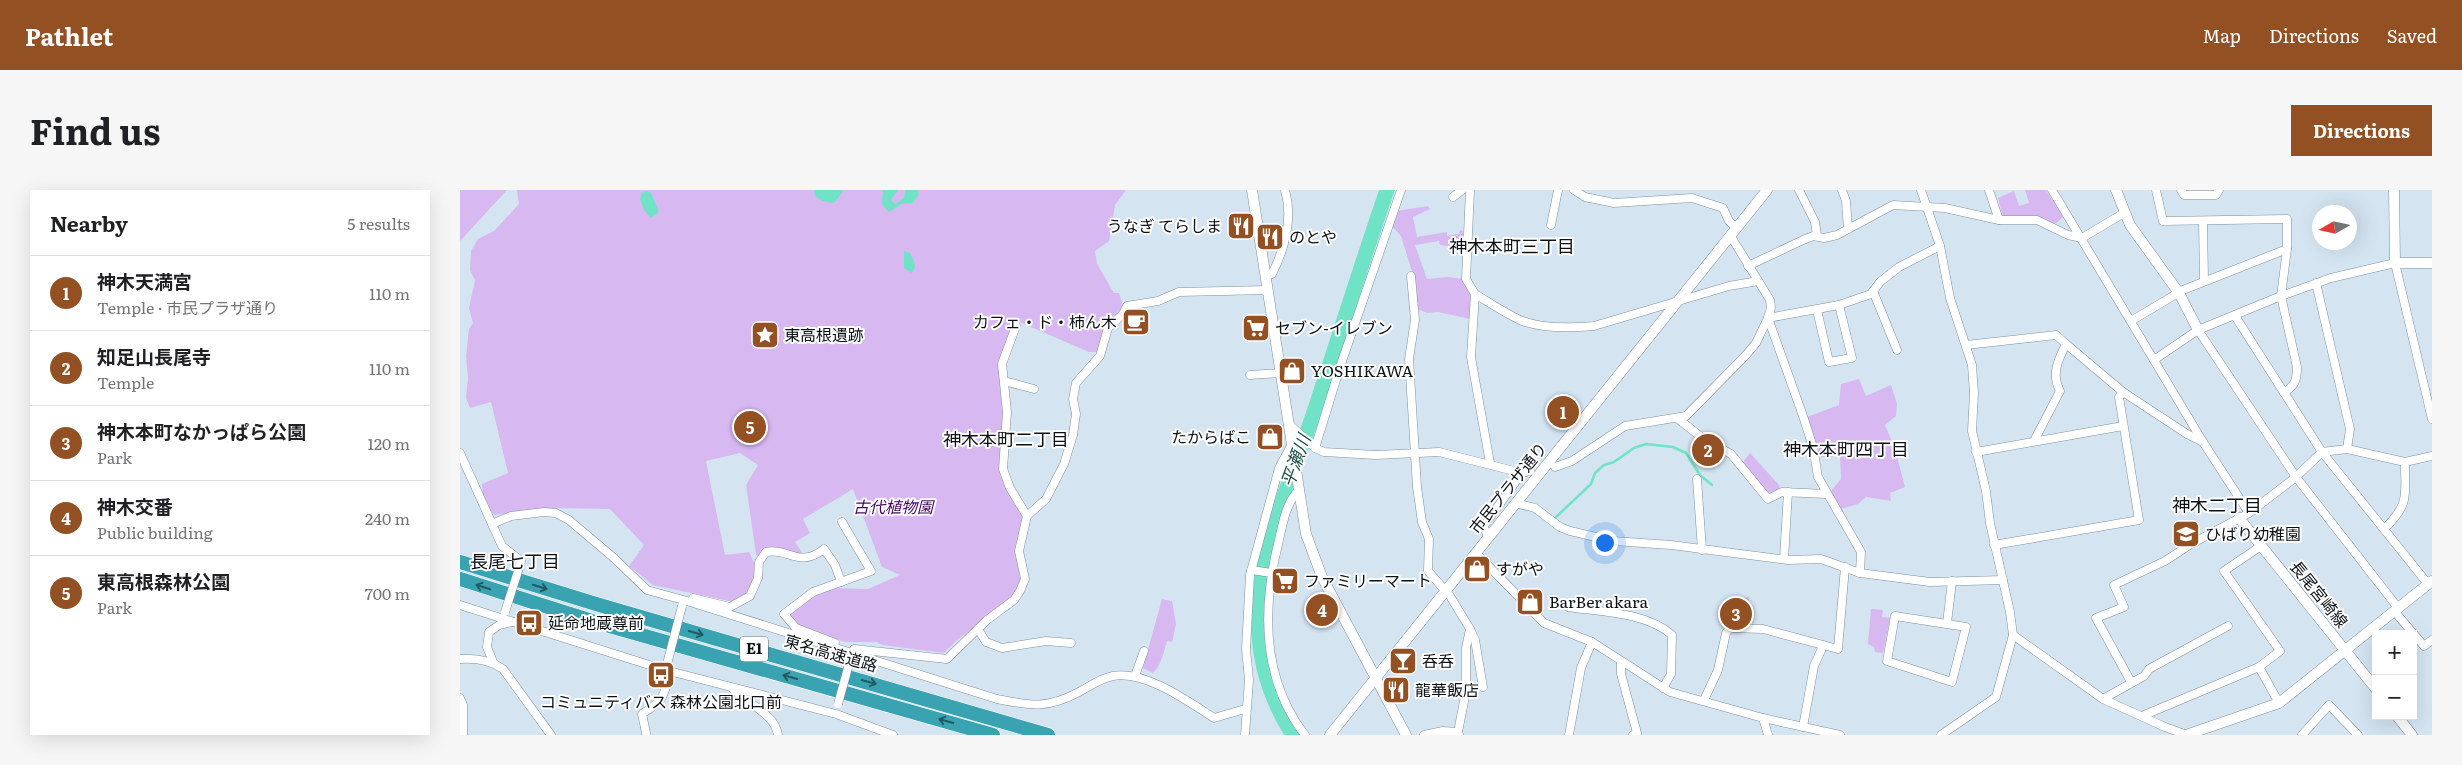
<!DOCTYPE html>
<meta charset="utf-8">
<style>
:root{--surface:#fff;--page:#f6f6f6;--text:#202124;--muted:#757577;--line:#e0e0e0;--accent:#935022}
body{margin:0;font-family:Literata,"Noto Sans JP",serif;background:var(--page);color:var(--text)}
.controls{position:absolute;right:15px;bottom:15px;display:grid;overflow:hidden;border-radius:0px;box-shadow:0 5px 20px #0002}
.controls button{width:45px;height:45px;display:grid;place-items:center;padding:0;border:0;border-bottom:1px solid var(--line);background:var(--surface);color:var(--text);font:25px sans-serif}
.compass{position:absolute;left:1852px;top:15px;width:45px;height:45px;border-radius:50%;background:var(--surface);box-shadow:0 5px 20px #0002;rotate:261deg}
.you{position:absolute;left:1144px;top:352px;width:18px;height:18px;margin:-12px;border:4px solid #fff;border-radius:50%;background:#1a73e8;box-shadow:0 0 0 8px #1a73e833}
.badge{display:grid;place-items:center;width:32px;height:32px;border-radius:50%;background:var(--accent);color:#fff;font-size:16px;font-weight:700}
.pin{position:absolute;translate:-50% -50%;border:2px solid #fff;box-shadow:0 1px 5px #0006}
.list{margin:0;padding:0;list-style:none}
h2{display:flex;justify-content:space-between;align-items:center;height:65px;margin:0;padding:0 20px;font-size:21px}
h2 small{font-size:16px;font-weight:400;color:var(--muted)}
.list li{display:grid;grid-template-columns:32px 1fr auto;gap:15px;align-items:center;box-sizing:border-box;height:75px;padding:0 20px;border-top:1px solid var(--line)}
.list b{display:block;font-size:19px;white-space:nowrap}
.list p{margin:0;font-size:16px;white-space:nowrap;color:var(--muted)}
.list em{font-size:16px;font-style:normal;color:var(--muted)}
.map{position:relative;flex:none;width:1972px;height:545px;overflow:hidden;border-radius:0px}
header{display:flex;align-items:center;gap:30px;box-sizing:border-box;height:70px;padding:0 25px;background:var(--accent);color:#fff}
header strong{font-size:24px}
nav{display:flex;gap:28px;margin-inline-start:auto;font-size:18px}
.intro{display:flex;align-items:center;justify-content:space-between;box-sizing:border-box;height:120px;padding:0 30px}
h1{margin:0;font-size:35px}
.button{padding:12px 22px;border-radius:0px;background:var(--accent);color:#fff;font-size:18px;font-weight:700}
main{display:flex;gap:30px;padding:0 30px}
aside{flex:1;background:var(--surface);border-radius:0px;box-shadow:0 5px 20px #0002}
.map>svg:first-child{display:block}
.green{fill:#d8b8f0}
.water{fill:#70e3c6}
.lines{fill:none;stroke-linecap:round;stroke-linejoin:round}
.stream{stroke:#70e3c6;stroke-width:2.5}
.river{stroke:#70e3c6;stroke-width:15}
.street-casing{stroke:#81909c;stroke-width:9}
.secondary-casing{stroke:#81909c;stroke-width:11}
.highway-casing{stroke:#fff;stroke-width:15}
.street{stroke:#fff;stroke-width:8}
.secondary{stroke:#fff;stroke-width:10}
.highway{stroke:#3aa3b2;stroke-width:14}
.street-bridge-casing{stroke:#81909c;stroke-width:9;stroke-linecap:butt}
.street-bridge{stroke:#fff;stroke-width:8}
.oneway{stroke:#225a63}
.labels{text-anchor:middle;stroke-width:4;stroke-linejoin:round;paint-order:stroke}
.shield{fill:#fff;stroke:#54585a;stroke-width:1}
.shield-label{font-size:15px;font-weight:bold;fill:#0a1014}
.poi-label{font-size:16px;fill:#0a1014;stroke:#fff;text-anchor:start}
.street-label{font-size:16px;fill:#0a1014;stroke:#fff}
.park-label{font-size:16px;font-style:italic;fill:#430561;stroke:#fff}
.neighbourhood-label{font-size:18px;fill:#0a1014;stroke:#fff}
.water-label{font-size:18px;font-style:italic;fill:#1f5145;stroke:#fff}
</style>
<header>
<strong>Pathlet</strong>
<nav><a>Map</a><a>Directions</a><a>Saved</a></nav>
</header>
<div class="intro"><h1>Find us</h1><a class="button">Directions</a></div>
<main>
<aside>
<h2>Nearby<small>5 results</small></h2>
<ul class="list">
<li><span class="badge">1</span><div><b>神木天満宮</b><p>Temple · 市民プラザ通り</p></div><em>110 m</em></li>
<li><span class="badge">2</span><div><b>知足山長尾寺</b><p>Temple</p></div><em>110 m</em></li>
<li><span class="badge">3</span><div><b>神木本町なかっぱら公園</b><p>Park</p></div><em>120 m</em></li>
<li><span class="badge">4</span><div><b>神木交番</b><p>Public building</p></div><em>240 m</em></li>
<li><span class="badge">5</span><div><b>東高根森林公園</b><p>Park</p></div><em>700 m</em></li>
</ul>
</aside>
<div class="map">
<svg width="1972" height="545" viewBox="0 0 1972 545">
<rect width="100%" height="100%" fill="#d4e4f1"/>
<g class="green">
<polygon points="0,0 47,0 0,51"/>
<path d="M57,0H666L655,15L649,51L635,61L637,74L654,103H659L663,116L645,137L637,162H629L555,130L539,174L544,219L542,280L564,328L557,360L562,392L553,408L497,450L484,463L423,455L416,452H385L337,435L327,424L366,398L408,399L440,385L422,377L393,299L343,329L350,343L335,352L345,367L311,359L299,368L296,364L286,295L298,275L280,263L246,271L265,365L289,362C302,385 295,399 274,412L193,395L169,376L184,355L150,319L97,318L34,325L23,308L22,294L48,283L31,212L10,218L6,208L8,188L6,166L9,139L13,133L9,118L15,90L10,80L11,61L18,49L34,41L59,14Z"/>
<polygon points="1565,0 1586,0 1603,27 1595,34 1583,28 1543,27 1538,8 1554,1 1559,16 1569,13"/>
<polygon points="968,16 970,19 953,27 957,47 987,42 987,46 999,44 1000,40 1003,41 1003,56 1001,58 980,55 979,51 955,55 967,89 987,87 1004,89 1010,101 1010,129 978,122 967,123 958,119 955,91 941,46 931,35 936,21"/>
<polygon points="1399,189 1406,206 1431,195 1437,214 1436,226 1425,235 1435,259 1445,297 1430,303 1431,311 1406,307 1398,314 1381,319 1371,301 1381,289 1380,266 1359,267 1347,227 1379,215 1381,194"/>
<path d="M1290,263L1319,295L1320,300L1313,304C1299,300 1290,283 1283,272Z"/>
<path d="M1289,407L1286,428L1274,430L1265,437L1264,427C1269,416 1276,408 1289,407Z"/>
<path d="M702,409L712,411L716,434L712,452L707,451C704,461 701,476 693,483L683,478Z"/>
<polygon points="1411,419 1423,420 1422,427 1430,428 1423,463 1415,462 1414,457 1408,454"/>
</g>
<g class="water">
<polygon points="354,0 384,0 374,13 363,11 355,6"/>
<polygon points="423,0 438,0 431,10 435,14 444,8 445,0 457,0 459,4 453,13 441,14 429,22 422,14"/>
<polygon points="186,1 191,3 199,22 191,28 184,20 180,9 182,3"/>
<path d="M444,61L450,63C453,69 458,77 452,83L444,78Z"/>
</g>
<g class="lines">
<polyline class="stream" points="1095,328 1131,294 1135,283 1144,275 1154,272 1174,258 1186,254 1213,257 1226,263 1240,285 1252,295"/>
<path class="river" d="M833,545C760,432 819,328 856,216C880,144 902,72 927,0"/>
<g class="street-casing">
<g id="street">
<polyline points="1010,0 1006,89 1015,104 1011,167 1030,273"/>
<polyline points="1114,0 1125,7 1154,13 1232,8 1263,18 1269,31 1276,38"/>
<polyline points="1339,0 1355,32 1357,46"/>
<polyline points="1382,0 1386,11 1388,39"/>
<polyline points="1461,0 1480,56 1490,108 1512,175 1514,203 1512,241 1526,301 1530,333 1550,422 1553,445 1643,509 1705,537 1727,545"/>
<polyline points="1529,0 1539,30"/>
<polyline points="1592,0 1743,252 1789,323"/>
<path d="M1696,0L1703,31L1827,29V59L1821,106L1837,177C1837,191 1835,195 1824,203"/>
<polyline points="1721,0 1724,5 1756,5 1759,0"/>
<polyline points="993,7 1002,0"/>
<polyline points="1743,31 1744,91"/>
<polyline points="1091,35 1098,0"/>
<polyline points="1270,45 1310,110 1311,118 1308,128 1343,226 1353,257 1358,287 1401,362 1400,383"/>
<polyline points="1288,76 1343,50 1353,46 1364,48 1377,45 1433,15 1485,18 1539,30 1577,30 1608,45 1622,48 1664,23"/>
<path d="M806,85L812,84C825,58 833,28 825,0"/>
<polyline points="951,86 955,130 949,169 957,297 962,332 969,349 968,381 990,406 1010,439 1006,458 1006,501 998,542"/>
<polyline points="1856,93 1890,239 1887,259"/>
<polyline points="1413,101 1437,160"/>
<path d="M1015,104C1030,113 1045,123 1060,130C1081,139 1112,138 1134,136L1269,96L1298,91"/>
<polyline points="1357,120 1369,172 1392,168 1379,115"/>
<polyline points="1775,126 1862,262 1968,394"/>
<polyline points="1671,131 1723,100 1827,59"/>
<polyline points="556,136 542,174 547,222 543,279 550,298 567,326"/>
<polyline points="1738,140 1836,287 1939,419"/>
<polyline points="1506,155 1596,145 1606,154"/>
<polyline points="1694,170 1738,140 1821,106 1871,88 1935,73 1972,229"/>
<polyline points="790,185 820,183"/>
<polyline points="544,191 574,199"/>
<polyline points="1217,228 1245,250 1271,264 1308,309 1322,302 1367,304"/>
<polyline points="828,233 855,258 864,262 916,265 979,262 1062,283 1070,281"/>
<path d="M1574,251L1600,201C1591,184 1598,170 1606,154L1663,202"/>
<polyline points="855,258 880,177 941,0"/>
<polyline points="1516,262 1663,236"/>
<polyline points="0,263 42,356 61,371 60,375"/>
<polyline points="1095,277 1112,271 1165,236 1226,226 1286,165 1296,153 1308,128 1379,115 1411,104 1420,92 1439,77 1480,56"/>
<polyline points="1237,289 1242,360"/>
<path d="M838,301C826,314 823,332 819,350C802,417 801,488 845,545"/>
<polyline points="1055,313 1075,318 1100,337 1110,341 1153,351 1211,355 1328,370 1361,369 1400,383 1470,392 1543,390"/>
<path d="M32,334L51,326L84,322L96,323L109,330L154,368L187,400L227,411L537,509C571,516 587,519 619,502C630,496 641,488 653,486C685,480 729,512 754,528L785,519"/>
<path d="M1924,339C1950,314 1945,306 1945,272"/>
<polyline points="1028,347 1024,337 1025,334 1062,283"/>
<polyline points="1534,355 1679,330 1659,207 1663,202 1727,244 1743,252"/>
<polyline points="1016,363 1084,433 1132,452 1210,502 1303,528 1380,545"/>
<polyline points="1324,369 1328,302"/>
<polyline points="791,380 812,383"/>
<path d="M233,408L270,417L290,406L298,388L299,372L306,362C328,357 339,379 364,359L375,375L381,392"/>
<polyline points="0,415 205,480 376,524 433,545"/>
<path d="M1108,417C1141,422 1186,422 1212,445L1211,484L1203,498"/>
<polyline points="1935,422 1964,456 1972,450"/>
<polygon points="1435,426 1506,437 1492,492 1427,471"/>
<polyline points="1487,433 1492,391"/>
<polyline points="518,439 526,452 542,458 586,451 611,453"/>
<polyline points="1010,439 1015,450 1023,497"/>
<polyline points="375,453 336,438 324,424 353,402 411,381 382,332"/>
<path d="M0,469C16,468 30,470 43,479L91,545"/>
<polyline points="1161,471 1161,484 1177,543 1173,545"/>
<polyline points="33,472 27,457 29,442 39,435 52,432"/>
<polyline points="389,474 394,459 487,469 527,430 554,410 560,401 565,389 559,361 567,326 586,309 604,274 613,245 616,224 613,209 616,193 640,166 648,138 663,124 667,116 698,111 719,102 808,100"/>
<polyline points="1799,477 1819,513"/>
<polyline points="675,486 684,461"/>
<polyline points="1671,492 1636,428 1664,417 1654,395 1705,371 1731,354 1789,323 1836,287 1862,262 1887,259 1945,272 1972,266"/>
<path d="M272,498C285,513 315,523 318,545"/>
<polyline points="0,508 3,515 3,545"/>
<polyline points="1643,509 1684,486 1689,479 1768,436"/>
<polyline points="1244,510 1258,480 1266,443 1270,438 1303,439 1378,459 1385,377"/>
<polyline points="1682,526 1799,477 1820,461 1764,381 1801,356"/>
<polyline points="1303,528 1308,545"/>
<polyline points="1343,537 1354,476 1363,456"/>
<path d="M186,543L182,524C204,510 204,507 210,481"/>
<polyline points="785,545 789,490 786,459 790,385 819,278 831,256"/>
<polyline points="964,545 983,541 998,542 999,545"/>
<polyline points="1109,545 1121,478 1132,452"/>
<polyline points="1481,545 1536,507 1553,445"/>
<polyline points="1842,545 1869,515 1898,545"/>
</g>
</g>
<g class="secondary-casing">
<g id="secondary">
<polyline points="792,0 846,344 862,387 946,545"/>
<polyline points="1656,0 1670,35 1719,103 1738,140"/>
<polyline points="1934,0 1935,73 1972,73"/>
<polyline points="1779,328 1916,499"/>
<polyline points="1937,526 1952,545"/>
<polyline points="870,545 1307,0"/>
<polyline points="1726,545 1819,513 1972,391"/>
</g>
</g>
<g class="highway-casing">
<g id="highway">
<polyline points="0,372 136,414 588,545"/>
<polyline points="0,389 132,431 533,545"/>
</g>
</g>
<use href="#street" class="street"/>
<use href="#secondary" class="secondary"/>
<use href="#highway" class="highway"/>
<g class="street-bridge-casing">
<g id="street-bridge">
<polyline points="45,422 60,375"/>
<polyline points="207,474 222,416"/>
<polyline points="378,514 389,474"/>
</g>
</g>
<use href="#street-bridge" class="street-bridge"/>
</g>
<defs><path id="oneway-shaft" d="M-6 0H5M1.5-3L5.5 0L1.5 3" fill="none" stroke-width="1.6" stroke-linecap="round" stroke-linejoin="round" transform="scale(1.25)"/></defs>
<g class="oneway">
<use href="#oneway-shaft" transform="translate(23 397) rotate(-162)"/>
<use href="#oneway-shaft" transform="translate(80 397) rotate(17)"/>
<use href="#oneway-shaft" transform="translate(236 443) rotate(16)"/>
<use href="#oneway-shaft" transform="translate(330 487) rotate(-164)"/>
<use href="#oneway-shaft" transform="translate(409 492) rotate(16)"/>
<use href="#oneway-shaft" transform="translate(486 531) rotate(-164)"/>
</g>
<defs>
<g id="restaurant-square" transform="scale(1.4375)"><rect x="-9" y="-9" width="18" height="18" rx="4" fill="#935022" stroke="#fff"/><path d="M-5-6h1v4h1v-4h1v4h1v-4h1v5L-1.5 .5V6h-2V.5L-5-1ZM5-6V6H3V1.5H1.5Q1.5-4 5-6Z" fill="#fff"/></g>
<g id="cafe-square" transform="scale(1.4375)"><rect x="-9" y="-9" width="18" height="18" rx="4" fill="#935022" stroke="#fff"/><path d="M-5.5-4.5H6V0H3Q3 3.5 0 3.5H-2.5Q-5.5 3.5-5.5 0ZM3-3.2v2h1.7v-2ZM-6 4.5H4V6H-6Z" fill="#fff"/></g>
<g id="supermarket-square" transform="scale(1.4375)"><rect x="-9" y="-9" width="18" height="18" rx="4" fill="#935022" stroke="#fff"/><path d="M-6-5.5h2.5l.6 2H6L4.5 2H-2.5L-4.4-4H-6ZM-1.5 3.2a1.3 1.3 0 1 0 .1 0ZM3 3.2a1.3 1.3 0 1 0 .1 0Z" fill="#fff"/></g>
<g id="sight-square" transform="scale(1.4375)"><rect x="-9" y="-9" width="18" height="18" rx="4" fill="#935022" stroke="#fff"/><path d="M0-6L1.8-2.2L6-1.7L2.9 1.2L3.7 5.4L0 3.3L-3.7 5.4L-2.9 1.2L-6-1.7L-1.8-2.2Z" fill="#fff"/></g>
<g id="shop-square" transform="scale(1.4375)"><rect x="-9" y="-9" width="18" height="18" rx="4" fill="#935022" stroke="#fff"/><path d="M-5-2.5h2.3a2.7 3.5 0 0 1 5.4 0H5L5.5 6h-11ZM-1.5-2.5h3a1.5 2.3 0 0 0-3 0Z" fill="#fff"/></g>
<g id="school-square" transform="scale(1.4375)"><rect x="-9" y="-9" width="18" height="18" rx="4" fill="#935022" stroke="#fff"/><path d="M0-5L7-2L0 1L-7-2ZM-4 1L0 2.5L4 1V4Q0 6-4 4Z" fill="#fff"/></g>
<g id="bus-square" transform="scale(1.4375)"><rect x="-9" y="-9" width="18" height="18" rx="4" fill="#935022" stroke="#fff"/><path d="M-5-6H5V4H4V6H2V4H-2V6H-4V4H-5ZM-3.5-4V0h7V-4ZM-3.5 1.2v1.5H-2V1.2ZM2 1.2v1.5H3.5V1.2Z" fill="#fff"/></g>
<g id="bar-square" transform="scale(1.4375)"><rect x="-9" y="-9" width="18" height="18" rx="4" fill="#935022" stroke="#fff"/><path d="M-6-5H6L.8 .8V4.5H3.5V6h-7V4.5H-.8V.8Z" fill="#fff"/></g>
</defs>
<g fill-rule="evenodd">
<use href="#restaurant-square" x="781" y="36"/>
<use href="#restaurant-square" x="810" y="47"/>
<use href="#cafe-square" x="676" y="132"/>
<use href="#supermarket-square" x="796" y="138"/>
<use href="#sight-square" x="305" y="145"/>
<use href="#shop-square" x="832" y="181"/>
<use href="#shop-square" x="810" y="247"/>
<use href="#school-square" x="1726" y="344"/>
<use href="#shop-square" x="1017" y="379"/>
<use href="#supermarket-square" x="825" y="391"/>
<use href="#shop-square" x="1070" y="412"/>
<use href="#bus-square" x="69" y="433"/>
<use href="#bar-square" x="943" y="471"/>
<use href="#bus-square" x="201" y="485"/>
<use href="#restaurant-square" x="936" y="500"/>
</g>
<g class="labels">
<rect class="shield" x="280" y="446.5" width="28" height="25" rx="4"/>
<g class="shield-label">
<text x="294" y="464">E1</text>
</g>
<g class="poi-label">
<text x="762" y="42" text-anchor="end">うなぎ てらしま</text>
<text x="829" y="53">のとや</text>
<text x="657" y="138" text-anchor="end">カフェ・ド・柿ん木</text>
<text x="815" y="144">セブン-イレブン</text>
<text x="324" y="151">東高根遺跡</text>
<text x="851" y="187">YOSHIKAWA</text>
<text x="791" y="253" text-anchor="end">たからばこ</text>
<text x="1745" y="350">ひばり幼稚園</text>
<text x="1036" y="385">すがや</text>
<text x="844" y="397">ファミリーマート</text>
<text x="1089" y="418">BarBer akara</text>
<text x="88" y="439">延命地蔵尊前</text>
<text x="962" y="477">呑呑</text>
<text x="955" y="506">龍華飯店</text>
<text x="201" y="518" text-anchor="middle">コミュニティバス 森林公園北口前</text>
</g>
<g class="street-label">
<text transform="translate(1048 298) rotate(-51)" y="6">市民プラザ通り</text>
<text transform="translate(1859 404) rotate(51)" y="6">長尾宮崎線</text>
<text transform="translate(371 463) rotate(16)" y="6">東名高速道路</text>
</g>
<g class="park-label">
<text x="433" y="323">古代植物園</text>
</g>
<g class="neighbourhood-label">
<text x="1052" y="63">神木本町三丁目</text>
<text x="546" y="256">神木本町二丁目</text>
<text x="1386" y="266">神木本町四丁目</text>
<text x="1757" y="322">神木二丁目</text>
<text x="55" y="378">長尾七丁目</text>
</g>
<g class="water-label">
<text transform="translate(836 271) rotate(-70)" y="6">平瀬川</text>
</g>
</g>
</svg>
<div class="controls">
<button>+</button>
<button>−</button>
</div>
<svg class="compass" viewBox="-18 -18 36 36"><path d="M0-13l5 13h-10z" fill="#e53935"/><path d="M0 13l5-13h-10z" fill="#757577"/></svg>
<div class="you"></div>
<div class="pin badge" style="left:1103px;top:222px">1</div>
<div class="pin badge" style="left:1248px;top:260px">2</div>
<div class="pin badge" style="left:1276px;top:424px">3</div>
<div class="pin badge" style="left:862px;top:420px">4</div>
<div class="pin badge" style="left:290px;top:237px">5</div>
</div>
</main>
